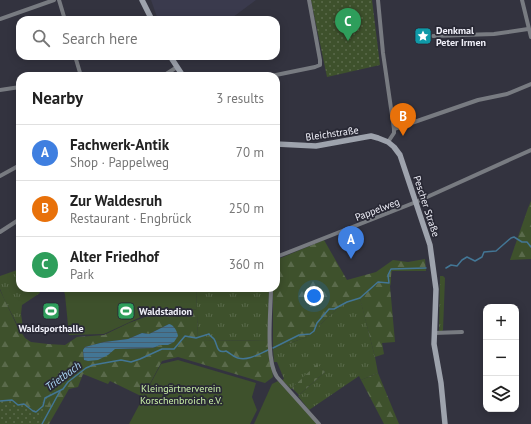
<!DOCTYPE html>
<meta charset="utf-8">
<style>
:root{--surface:#fff;--page:#f2f2f2;--text:#222;--muted:#767676;--line:#e0e0e0;--accent:#7c3aed}
body{margin:0;font-family:"PT Sans",sans-serif;background:var(--page);color:var(--text)}
.controls{position:absolute;right:12px;bottom:12px;display:grid;overflow:hidden;border-radius:8px;box-shadow:0 2px 10px #0003}
.controls button{width:36px;height:36px;display:grid;place-items:center;padding:0;border:0;border-bottom:1px solid var(--line);background:var(--surface);color:var(--text);font:20px sans-serif}
.you{position:absolute;left:314px;top:296px;width:14px;height:14px;margin:-10px;border:3px solid #fff;border-radius:50%;background:#1a73e8;box-shadow:0 0 0 6px #1a73e833}
.badge{display:grid;place-items:center;width:26px;height:26px;border-radius:50%;background:var(--accent);color:#fff;font-size:13px;font-weight:700}
.pin{position:absolute;translate:-50% -33px;filter:drop-shadow(0 1px 2px #0008)}
.pin::after{content:'';position:absolute;top:21px;width:14px;height:12px;background:inherit;clip-path:polygon(0 0,100% 0,50% 100%)}
.list{margin:0;padding:0;list-style:none}
h2{display:flex;justify-content:space-between;align-items:center;height:52px;margin:0;padding:0 16px;font-size:17px}
h2 small{font-size:13px;font-weight:400;color:var(--muted)}
.list li{display:grid;grid-template-columns:26px 1fr auto;gap:12px;align-items:center;box-sizing:border-box;height:56px;padding:0 16px;border-top:1px solid var(--line)}
.list b{display:block;font-size:15px;white-space:nowrap}
.list p{margin:0;font-size:13px;white-space:nowrap;color:var(--muted)}
.list em{font-size:13px;font-style:normal;color:var(--muted)}
.icon{flex:none;width:22px;height:22px;fill:none;stroke:currentColor;stroke-width:2;stroke-linecap:round;stroke-linejoin:round}
.map{position:relative;flex:none;width:531px;height:424px;overflow:hidden}
.search{position:absolute;background:var(--surface);box-shadow:0 2px 10px #0003;left:16px;top:16px;width:264px;height:44px;display:flex;align-items:center;gap:10px;box-sizing:border-box;padding:0 14px;border-radius:12px;color:var(--muted);font-size:15px}
.panel{position:absolute;background:var(--surface);box-shadow:0 2px 10px #0003;left:16px;top:72px;width:264px;height:220px;border-radius:12px}
.map>svg:first-child{display:block}
.built{fill:#3a3a4d}
.grass{fill:url(#grass-tufts)}
.forest{fill:url(#forest-firs);fill-rule:evenodd}
.cemetery{fill:url(#cemetery-stones)}
.park{fill:url(#park-dots)}
.garden{fill:#3e512c}
.water{fill:url(#water-rules)}
.lines{fill:none;stroke-linecap:round;stroke-linejoin:round}
.stream{stroke:#437695;stroke-width:1.5}
.minor{stroke:#787b81;stroke-width:4}
.secondary{stroke:#9ea3ad;stroke-width:5.5}
.labels{text-anchor:middle;stroke-width:3.5;stroke-linejoin:round;paint-order:stroke}
.poi-label{font-size:10px;font-weight:bold;fill:#f0f0f9;stroke:#292935;text-anchor:start}
.street-label{font-size:10px;fill:#f0f0f9;stroke:#292935}
.park-label{font-size:10px;fill:#c9efa6;stroke:#292935}
.water-label{font-size:11px;font-style:italic;fill:#abd7f5;stroke:#292935}
</style>
<div class="map">
<svg width="531" height="424" viewBox="0 0 531 424">
<defs>
<pattern id="grass-tufts" width="24" height="20" patternUnits="userSpaceOnUse"><rect width="24" height="20" fill="#3e512c"/><path d="M3 7l-1-3M5 7V3M7 7l1-3M15 17l-1-3M17 17v-4M19 17l1-3" fill="none" stroke="#5a6a4b"/></pattern>
<pattern id="forest-firs" width="22" height="20" patternUnits="userSpaceOnUse"><rect width="22" height="20" fill="#3e512c"/><path d="M5 1l3.5 6h-7zM16 11l3.5 6h-7z" fill="#5a6a4b"/></pattern>
<pattern id="cemetery-stones" width="16" height="16" patternUnits="userSpaceOnUse"><rect width="16" height="16" fill="#3e512c"/><path d="M2 7V4a2 2 0 0 1 4 0v3zM10 15v-3a2 2 0 0 1 4 0v3z" fill="#5a6a4b"/></pattern>
<pattern id="park-dots" width="8" height="8" patternUnits="userSpaceOnUse"><rect width="8" height="8" fill="#3e512c"/><path d="M2 2h.1M6 6h.1" fill="none" stroke="#5a6a4b" stroke-width="1.8" stroke-linecap="round"/></pattern>
<pattern id="water-rules" width="6" height="5" patternUnits="userSpaceOnUse"><rect width="6" height="5" fill="#437695"/><path d="M0 2.5h6" fill="none" stroke="#465f70"/></pattern>
</defs>
<rect width="100%" height="100%" fill="#33333f"/>
<polygon class="built" points="151,0 256,0 229,20 158,20"/>
<g class="grass">
<polygon points="20,269 20,288 37,288 40,293 22,305 21,314 24,334 18,326 5,301 0,289 0,276"/>
<polygon points="440,276 443,276 445,278 443,330 442,331 439,331"/>
<polygon points="196,288 269,288 268,341 198,340"/>
<polygon points="360,298 375,357 378,373 361,380 359,376 309,410 298,396 325,372 317,365 291,389 282,380 284,379 277,362 274,362 273,349 307,337 340,306"/>
</g>
<g class="forest">
<polygon points="531,201 531,259 510,260 528,208"/>
<path d="M324,240L347,280L376,272L393,260L408,262L425,259L426,271H392C390,276 392,281 390,286L395,342L382,343L384,354L375,357L360,299L340,306L307,337L273,349V288H276V260Z"/>
<path d="M0,290L17,326L25,338L31,342L48,344L65,345L77,337L104,335L129,323L145,317L197,309L198,340L268,341L273,377L265,383L178,357L162,361L143,397L110,381L108,384L83,374L78,387L69,389L49,424H0ZM169,324L168,345H160L153,348L114,349L88,361L84,360L83,350L85,347L104,342L128,339L142,333L149,334Z"/>
<polygon points="378,373 399,424 384,424 361,380"/>
</g>
<polygon class="cemetery" points="317,364 325,372 299,395 292,388"/>
<g class="park">
<polygon points="311,0 372,0 380,65 327,77"/>
<path d="M55,390L38,424H0V401L13,400L17,404L25,405L29,411C44,410 39,404 47,397C49,394 53,392 55,390Z"/>
</g>
<g class="garden">
<polygon points="63,288 196,288 197,309 143,316 104,334 69,335 65,295"/>
<polygon points="178,360 256,383 252,397 257,410 250,424 129,424 161,364"/>
<polygon points="278,381 318,424 254,424 272,384"/>
</g>
<path class="water" d="M169,324C174,325 177,331 178,336L174,342L168,345H160L153,348L115,349L108,355L98,360L88,361L84,360L83,350L85,347L104,342L128,339L142,333L149,334Z"/>
<g class="lines">
<g class="stream">
<polyline points="446,268 451,265 457,266 462,260 467,257 475,261 482,257 484,252 496,251 511,238 514,237 522,242 527,242 531,247"/>
<polyline points="273,348 299,335 310,334 314,331 317,323 329,309 334,309 347,302 360,298 378,282 389,283 388,275 391,269 426,268"/>
<path d="M0,401L12,400L18,405L24,404L33,411L36,412L43,406L45,398L63,389L68,382L86,368L93,365L121,360L131,362L140,359L162,349H174L185,336L196,338L209,334C210,336 212,337 214,339C218,345 216,354 226,351C230,353 234,357 238,358C248,361 259,354 268,350"/>
<polyline points="42,424 60,391"/>
</g>
<g class="minor">
<polyline points="59,0 65,20"/>
<polyline points="378,0 383,53 394,129 394,133 388,142"/>
<polyline points="522,0 531,37"/>
<polyline points="0,19 54,0"/>
<polyline points="433,36 494,34 528,29"/>
<polyline points="75,56 81,76"/>
<polyline points="163,76 177,67"/>
<polyline points="271,76 315,67 320,65 320,60 309,0"/>
<polyline points="0,90 20,87"/>
<polyline points="394,129 478,100 507,94 531,84"/>
<polyline points="0,176 20,165"/>
<polyline points="0,232 20,219"/>
<polyline points="276,257 416,202 531,150"/>
<path d="M271,288C271,310 265,359 277,377L319,424"/>
<polyline points="434,333 462,332"/>
</g>
<g class="secondary">
<polyline points="142,0 152,20"/>
<polyline points="170,56 183,76"/>
<polyline points="276,144 316,146 371,136 378,138 388,142 394,147 400,155 430,245 436,289 434,344 441,383 445,424"/>
</g>
</g>
<defs>
<g id="sight-square" transform="scale(0.9)"><rect x="-9" y="-9" width="18" height="18" rx="4" fill="#0f9aa8" stroke="#292935"/><path d="M0-6L1.8-2.2L6-1.7L2.9 1.2L3.7 5.4L0 3.3L-3.7 5.4L-2.9 1.2L-6-1.7L-1.8-2.2Z" fill="#fff"/></g>
<g id="stadium-square" transform="scale(0.9)"><rect x="-9" y="-9" width="18" height="18" rx="4" fill="#2e9e5b" stroke="#292935"/><path d="M0-5a6.5 5 0 1 0 0 10a6.5 5 0 1 0 0-10ZM-3.5-1.8h7v3.6h-7Z" fill="#fff"/></g>
</defs>
<g fill-rule="evenodd">
<use href="#sight-square" x="423" y="36"/>
<use href="#stadium-square" x="51" y="311"/>
<use href="#stadium-square" x="126" y="311"/>
</g>
<g class="labels">
<g class="poi-label">
<text x="436" y="34">Denkmal<tspan x="436" dy="12">Peter Irmen</tspan></text>
<text x="139" y="315">Waldstadion</text>
<text x="51" y="332" text-anchor="middle">Waldsporthalle</text>
</g>
<g class="street-label">
<text transform="translate(332 133) rotate(-8)" y="4">Bleichstraße</text>
<text transform="translate(427 206) rotate(72)" y="4">Pescher Straße</text>
<text transform="translate(377 209) rotate(-21)" y="4">Pappelweg</text>
</g>
<g class="park-label">
<text x="181" y="392">Kleingärtnerverein<tspan x="181" dy="12">Korschenbroich e.V.</tspan></text>
</g>
<g class="water-label">
<text transform="translate(63 376) rotate(-36)" y="4">Trietbach</text>
</g>
</g>
</svg>
<div class="controls">
<button>+</button>
<button>−</button>
<button><svg class="icon" aria-label="layers" viewBox="0 0 24 24"><path d="M12 4l9 5-9 5-9-5zM3 14l9 5 9-5"/></svg></button>
</div>
<div class="you"></div>
<div class="pin badge" style="left:351px;top:259px;background:#3f7fe0">A</div>
<div class="pin badge" style="left:403px;top:136px;background:#e8710a">B</div>
<div class="pin badge" style="left:348px;top:41px;background:#2e9e5b">C</div>
<div class="search"><svg class="icon" aria-label="search" viewBox="0 0 24 24"><circle cx="10" cy="10" r="6"/><path d="M15 15l6 6"/></svg>Search here</div>
<section class="panel">
<h2>Nearby<small>3 results</small></h2>
<ul class="list">
<li><span class="badge" style="background:#3f7fe0">A</span><div><b>Fachwerk-Antik</b><p>Shop · Pappelweg</p></div><em>70 m</em></li>
<li><span class="badge" style="background:#e8710a">B</span><div><b>Zur Waldesruh</b><p>Restaurant · Engbrück</p></div><em>250 m</em></li>
<li><span class="badge" style="background:#2e9e5b">C</span><div><b>Alter Friedhof</b><p>Park</p></div><em>360 m</em></li>
</ul>
</section>
</div>
